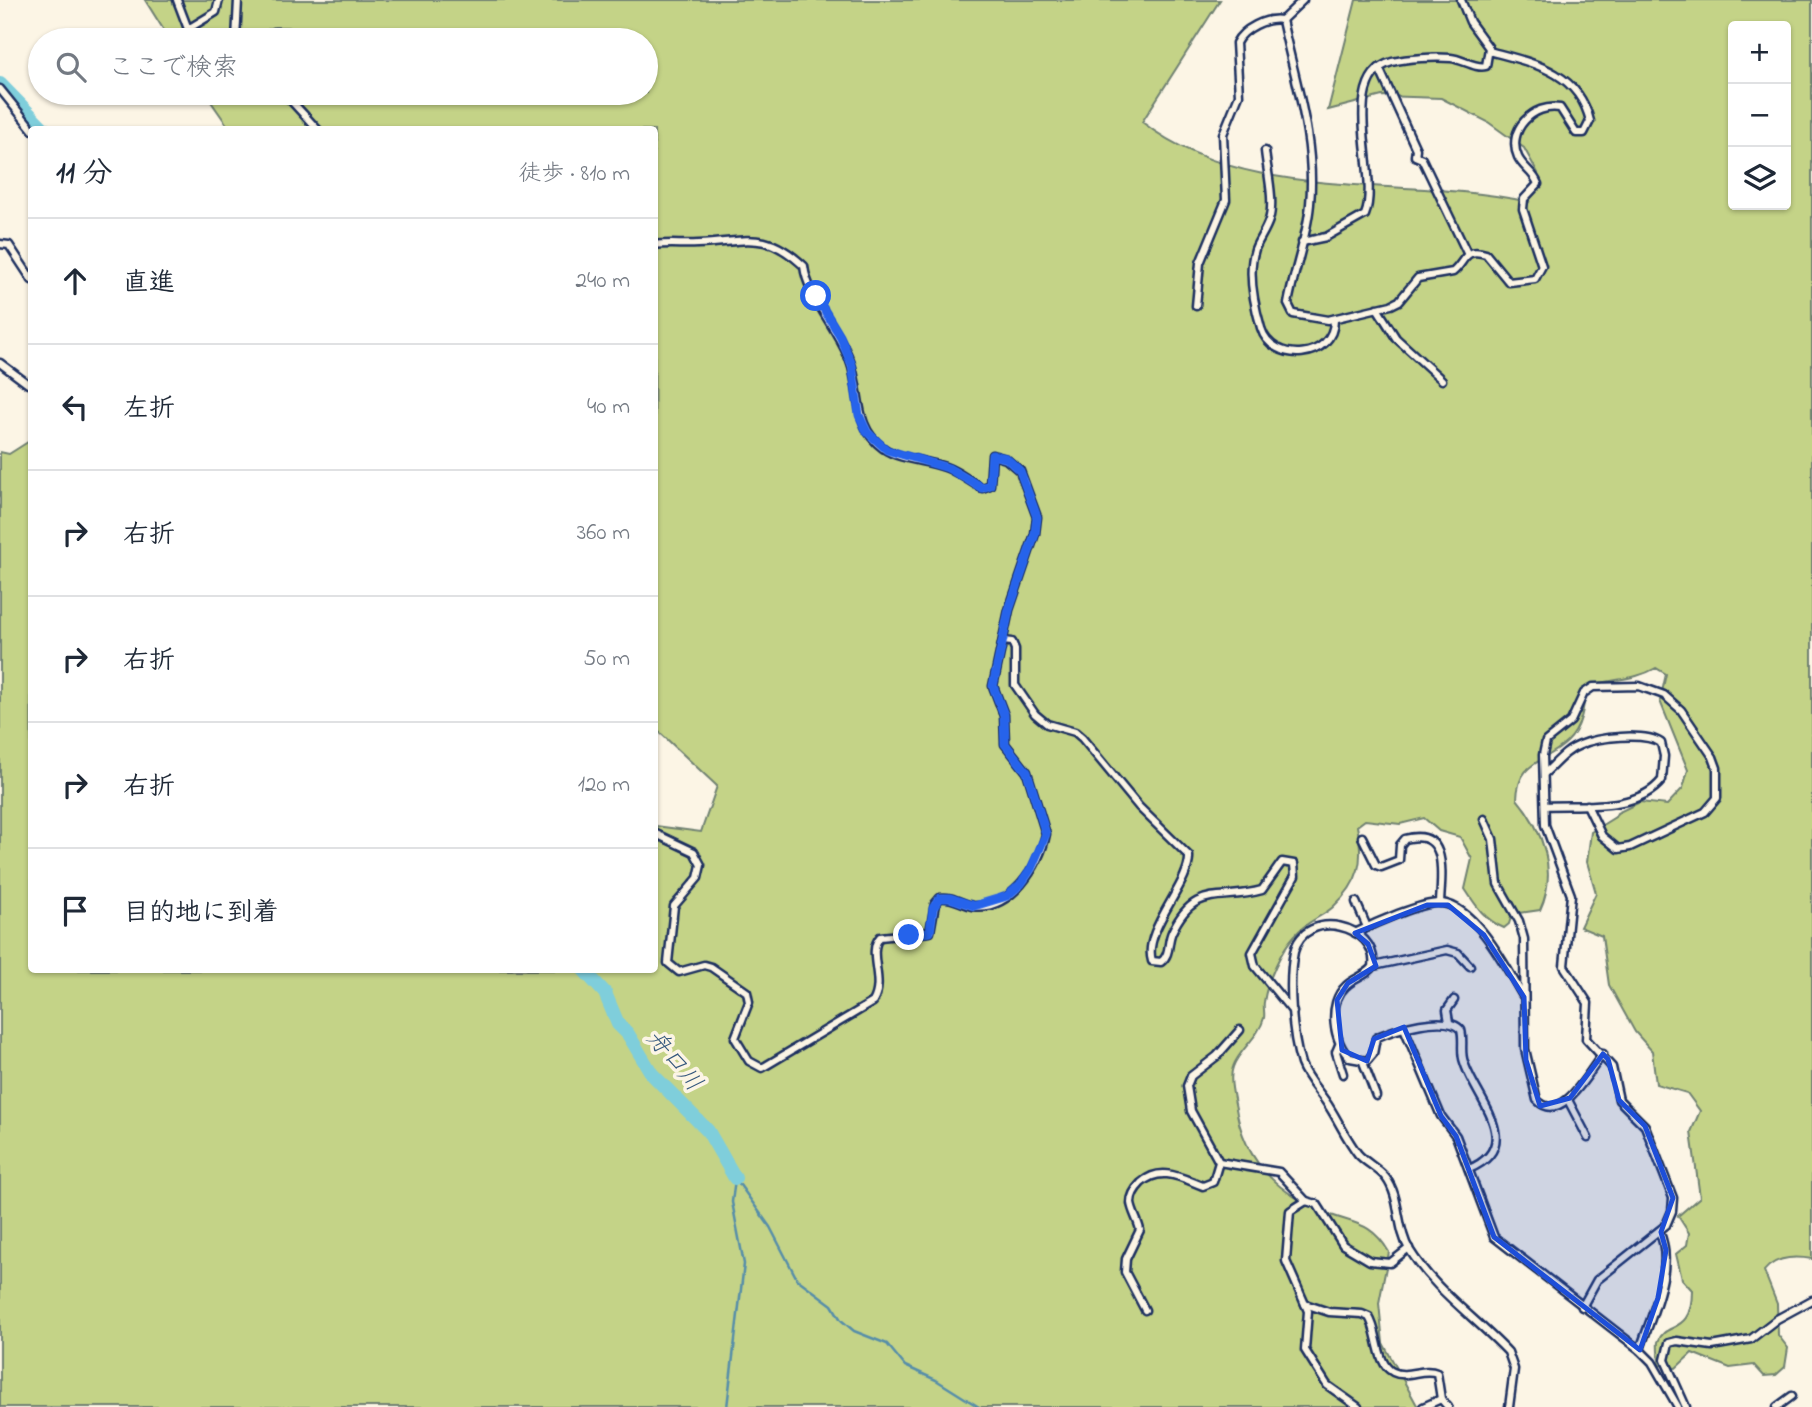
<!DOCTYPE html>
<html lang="ja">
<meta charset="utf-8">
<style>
:root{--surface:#fff;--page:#f6f6f7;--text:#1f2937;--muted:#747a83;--line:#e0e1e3}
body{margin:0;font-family:"Indie Flower","Klee One",sans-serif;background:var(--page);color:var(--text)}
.controls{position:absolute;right:21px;top:21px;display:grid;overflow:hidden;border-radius:7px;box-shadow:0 2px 5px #0004}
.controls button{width:63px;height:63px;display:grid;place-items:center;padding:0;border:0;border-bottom:2px solid var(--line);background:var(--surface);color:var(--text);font:35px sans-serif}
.stop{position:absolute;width:21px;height:21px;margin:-16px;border:5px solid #2563eb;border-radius:50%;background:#fff}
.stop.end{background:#2563eb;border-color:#fff;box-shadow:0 2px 7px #0008}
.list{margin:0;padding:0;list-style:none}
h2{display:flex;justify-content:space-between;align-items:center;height:91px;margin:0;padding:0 28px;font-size:30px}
h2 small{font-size:23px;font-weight:400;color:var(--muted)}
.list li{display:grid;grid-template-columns:46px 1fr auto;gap:21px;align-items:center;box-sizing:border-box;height:126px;padding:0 28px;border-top:2px solid var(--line)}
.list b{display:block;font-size:26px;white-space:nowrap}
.list em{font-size:23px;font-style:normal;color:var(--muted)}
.icon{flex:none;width:38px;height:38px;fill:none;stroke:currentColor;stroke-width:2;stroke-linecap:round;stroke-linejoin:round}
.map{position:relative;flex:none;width:1812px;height:1407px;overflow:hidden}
.search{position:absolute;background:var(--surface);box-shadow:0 2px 5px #0004;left:28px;top:28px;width:630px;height:77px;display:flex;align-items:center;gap:18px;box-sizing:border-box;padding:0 24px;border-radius:38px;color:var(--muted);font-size:26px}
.panel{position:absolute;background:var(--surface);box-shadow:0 2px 5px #0004;left:28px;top:126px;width:630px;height:847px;border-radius:7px}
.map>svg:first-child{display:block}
.green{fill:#c4d387;stroke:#708172;stroke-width:2;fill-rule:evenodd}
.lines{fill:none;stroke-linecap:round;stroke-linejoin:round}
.stream{stroke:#578ea9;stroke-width:2.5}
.river{stroke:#7fcedb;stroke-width:14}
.minor-casing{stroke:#1b2f5e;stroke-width:11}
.minor{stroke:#fcf5e5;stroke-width:6}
.route{stroke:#2563eb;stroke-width:9}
.marked{fill:#1d4ed8;fill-opacity:0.2;stroke:#1d4ed8;stroke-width:5;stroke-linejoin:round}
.labels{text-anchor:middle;stroke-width:7;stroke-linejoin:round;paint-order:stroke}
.water-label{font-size:24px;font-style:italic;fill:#34577d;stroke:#fcf5e5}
</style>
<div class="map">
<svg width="1812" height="1407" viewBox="0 0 1812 1407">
<rect width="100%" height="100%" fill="#fcf5e5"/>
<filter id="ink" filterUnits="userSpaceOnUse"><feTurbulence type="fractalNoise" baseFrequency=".0143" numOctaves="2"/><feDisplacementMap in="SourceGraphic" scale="14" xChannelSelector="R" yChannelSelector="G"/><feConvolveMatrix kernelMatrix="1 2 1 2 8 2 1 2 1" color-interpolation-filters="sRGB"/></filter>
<g filter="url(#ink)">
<path class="green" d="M145,0H1220L1142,122C1250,206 1403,174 1529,202L1538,173L1524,148L1488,122L1441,98L1382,96L1328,110L1356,0H1812V1259C1795,1256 1775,1257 1764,1271L1777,1304L1778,1335L1788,1348L1785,1367L1776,1375L1764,1376L1754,1365L1730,1368L1692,1353L1676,1368L1659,1365C1659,1358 1657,1348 1658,1342C1665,1320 1692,1337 1692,1290L1682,1279L1676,1254L1687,1245L1689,1233L1678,1216L1700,1197L1691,1132L1700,1111L1687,1093L1656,1084L1652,1051L1635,1032L1609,985L1602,936L1580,927L1596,893L1587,862L1591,832L1615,817L1617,813L1640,802L1667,805L1683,788L1688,770L1660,701L1666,674L1656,668C1634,681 1610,678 1586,687C1584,706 1582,728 1567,742C1544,764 1518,760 1517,799C1543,830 1558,871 1540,910L1512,914L1509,924L1504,928C1485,920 1476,906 1465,889L1472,859L1460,837L1439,831L1424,818L1400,824L1365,820L1357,826C1364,860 1361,881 1333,907C1322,917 1305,922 1295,935C1281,950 1267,981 1264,1002C1263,1007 1265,1013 1264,1018C1259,1037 1238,1051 1233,1067C1228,1080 1235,1101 1237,1114C1246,1161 1277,1191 1319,1210C1350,1225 1369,1218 1389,1252L1379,1303L1383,1343L1418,1407H0V452L9,454L31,440L32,970H654L655,826L701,832L717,786L655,728L654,130L230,129L205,93H646V40H170ZM1733,26H1786V205H1733Z"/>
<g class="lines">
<g class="stream">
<polyline points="735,1178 770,1227 797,1279 832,1305 841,1320 854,1331 887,1344 905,1366 936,1380 979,1407"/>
<polyline points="727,1407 744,1264 732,1202 735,1179"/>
</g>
<g class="river">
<polyline points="0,84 45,130"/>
<polyline points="584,970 605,993 618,1024 628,1034 652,1074 708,1131 735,1178"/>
</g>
<g class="minor-casing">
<g id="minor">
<polyline points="177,0 188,29 216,12 219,0"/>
<path d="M1282,20C1295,81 1316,141 1310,204C1307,238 1294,270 1288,304L1293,314L1328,320L1391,305L1399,301L1418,278L1453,272C1466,261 1464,247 1486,254L1509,282L1535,279L1542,266L1523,209L1524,199L1538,184C1534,172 1523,168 1518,157C1506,130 1534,103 1560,108L1576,133H1584L1590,121C1578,71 1533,63 1489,51"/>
<polyline points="236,40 238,0"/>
<polyline points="254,40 274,32 288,32 291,40"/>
<polyline points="1379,68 1416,149 1415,156 1422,159 1467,253"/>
<polyline points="0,89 33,130"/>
<polyline points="284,93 318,130"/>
<path d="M1265,151C1267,171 1275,201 1269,220C1266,230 1259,239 1255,249C1247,273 1254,304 1261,328C1272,365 1335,360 1334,319"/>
<path d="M1302,242L1326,237L1365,215C1381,177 1337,77 1392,62C1408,58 1434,57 1451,58C1462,59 1476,69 1486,66L1489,48L1470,22L1461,0"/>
<polyline points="0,244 9,245 32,280"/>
<path d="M654,245C669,243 683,245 698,244C745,243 763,228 804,266C807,296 839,330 850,361C862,393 853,426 883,448C900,460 926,460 945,467C959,472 969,481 982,488L990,485L992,455L1006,459L1020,471L1037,517L1035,534L1009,610L993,686L1004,715L1005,744L1027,772L1046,834C1040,866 1010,912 972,906C961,904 953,896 940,898L935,904L930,932L880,937C866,953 886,980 873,1002L762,1068L749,1061L735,1038L749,1002L747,992L711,967L704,965L679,972L668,963L674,906L698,878L701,865L694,852L654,833"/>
<path d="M1196,306L1200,263L1226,200L1223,134L1239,95L1236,43C1243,29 1266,17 1282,20L1303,0"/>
<polyline points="1377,308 1396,338 1442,380"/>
<polyline points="0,363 28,384"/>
<path d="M1003,641L1012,642L1015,649V685L1035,714L1047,724L1075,732L1082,738L1139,807L1189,856C1191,883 1142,930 1152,961L1161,962C1171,954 1167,943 1172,932C1195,883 1220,902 1262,890L1282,862L1294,864L1295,876L1252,953L1255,966L1293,1012"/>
<path d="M1545,806C1580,804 1637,812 1662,780L1664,756L1661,743C1645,732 1597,737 1580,745C1566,750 1556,763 1545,773"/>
<path d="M1484,819L1493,839L1498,884L1519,921L1524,939L1525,1049L1537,1100C1562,1126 1590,1069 1603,1054"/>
<path d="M1362,837L1376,865L1381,867L1399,860L1400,845L1405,839C1450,827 1441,877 1440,903"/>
<polyline points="1356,902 1367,927"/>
<path d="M1355,933C1373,924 1423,901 1442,903C1477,908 1507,969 1523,996"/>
<polyline points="1374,966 1447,950 1458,953 1470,966"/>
<polyline points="1449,1022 1447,1010 1454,1000"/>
<polyline points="1404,1028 1441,1116 1456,1136 1494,1237 1640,1350 1652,1362 1678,1407"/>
<polyline points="1339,1045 1336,1052 1343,1074"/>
<polyline points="1363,1062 1376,1096"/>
<polyline points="1568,1100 1588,1138"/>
<polyline points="1219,1162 1279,1172 1306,1201"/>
<path d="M1469,1169C1527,1145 1474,1097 1464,1062C1460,1052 1464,1041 1461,1030C1448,1013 1393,1029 1376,1038L1373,1054L1367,1061L1350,1058C1333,1043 1327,1003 1346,986C1354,978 1366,976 1373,967C1379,924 1305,907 1294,952C1288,981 1292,1036 1301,1064C1307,1080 1321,1093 1330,1108C1340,1124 1347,1140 1358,1154C1366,1163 1378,1168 1386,1178C1401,1198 1396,1227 1409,1249C1435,1291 1475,1317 1508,1352L1514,1369L1509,1407"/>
<path d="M1305,1304L1329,1312L1362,1314L1369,1317C1379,1332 1376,1364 1393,1372C1407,1379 1423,1367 1437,1373L1441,1399L1448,1407"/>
<polyline points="1582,1307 1597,1280 1666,1225 1672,1211 1673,1198 1645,1126 1619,1100 1612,1067 1586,1039 1588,1003 1564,966 1571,895 1545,825 1543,755 1546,741 1571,721 1584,693 1593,687 1639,686 1664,695 1681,710 1713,757 1717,768 1717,798 1705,812 1630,847 1618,849 1602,836 1587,805"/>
<path d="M1145,1310L1125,1272L1126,1259L1140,1230C1138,1220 1132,1212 1131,1203C1131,1196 1136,1188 1141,1183C1161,1165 1182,1178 1203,1186L1213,1182L1219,1162L1191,1111L1187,1086L1191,1076L1217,1056L1240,1030"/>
<path d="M1640,1350C1651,1315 1676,1267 1659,1231"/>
<polyline points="1358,1407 1327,1385 1305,1350 1308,1311 1286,1261 1290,1211 1306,1201 1317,1204 1343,1245 1370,1261 1390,1263 1409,1248"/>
<polyline points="1423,1407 1441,1399"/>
<polyline points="1686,1407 1665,1360 1669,1343 1677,1341 1712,1346 1751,1339 1777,1319 1812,1300"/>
<polyline points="1777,1407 1792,1396"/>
</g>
</g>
<use href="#minor" class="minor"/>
</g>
</g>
<g class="lines" filter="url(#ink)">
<polyline class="route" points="816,296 840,336 852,365 859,415 867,432 887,450 948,468 982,488 990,485 992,455 1006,458 1020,471 1037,517 1035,534 1009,610 993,686 1004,715 1005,744 1027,772 1046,834 1031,869 1021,884 1007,896 974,906 950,898 940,898 933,908 930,932 909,935"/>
</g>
<path class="marked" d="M1427,905H1448L1484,935L1524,997L1526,1060L1540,1106L1570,1098L1603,1054L1608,1059L1619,1100L1645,1126L1673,1198L1661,1232L1666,1250L1658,1298L1640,1350L1494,1237L1456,1136L1441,1116L1404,1027L1374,1039L1367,1061L1342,1050L1337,1000L1348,983L1376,966L1368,944L1355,933Z"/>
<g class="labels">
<g class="water-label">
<text transform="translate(675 1060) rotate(50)" y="8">舟口川</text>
</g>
</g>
</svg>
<div class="controls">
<button>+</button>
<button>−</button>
<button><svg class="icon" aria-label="layers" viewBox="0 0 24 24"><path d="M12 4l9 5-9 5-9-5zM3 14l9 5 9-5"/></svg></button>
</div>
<div class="stop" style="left:816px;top:296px"></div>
<div class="stop end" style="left:909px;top:935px"></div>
<div class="search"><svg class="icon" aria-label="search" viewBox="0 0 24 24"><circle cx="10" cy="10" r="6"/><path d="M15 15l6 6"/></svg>ここで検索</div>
<section class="panel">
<h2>11 分<small>徒歩 · 810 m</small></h2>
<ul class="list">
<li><svg class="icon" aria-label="ahead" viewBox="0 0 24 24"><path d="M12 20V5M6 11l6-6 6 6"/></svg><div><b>直進</b></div><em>240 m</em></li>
<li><svg class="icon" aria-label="left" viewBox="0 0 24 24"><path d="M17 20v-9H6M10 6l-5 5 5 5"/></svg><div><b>左折</b></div><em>40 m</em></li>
<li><svg class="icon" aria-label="right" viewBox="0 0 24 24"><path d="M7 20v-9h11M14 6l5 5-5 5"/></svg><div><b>右折</b></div><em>360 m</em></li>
<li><svg class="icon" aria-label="right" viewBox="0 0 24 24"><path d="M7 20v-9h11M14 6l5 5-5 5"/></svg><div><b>右折</b></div><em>50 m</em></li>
<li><svg class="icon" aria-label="right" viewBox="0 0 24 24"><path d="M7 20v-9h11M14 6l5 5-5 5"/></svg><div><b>右折</b></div><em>120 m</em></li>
<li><svg class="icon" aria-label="arrive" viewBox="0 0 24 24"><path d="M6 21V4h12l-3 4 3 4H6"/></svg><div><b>目的地に到着</b></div></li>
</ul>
</section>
</div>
